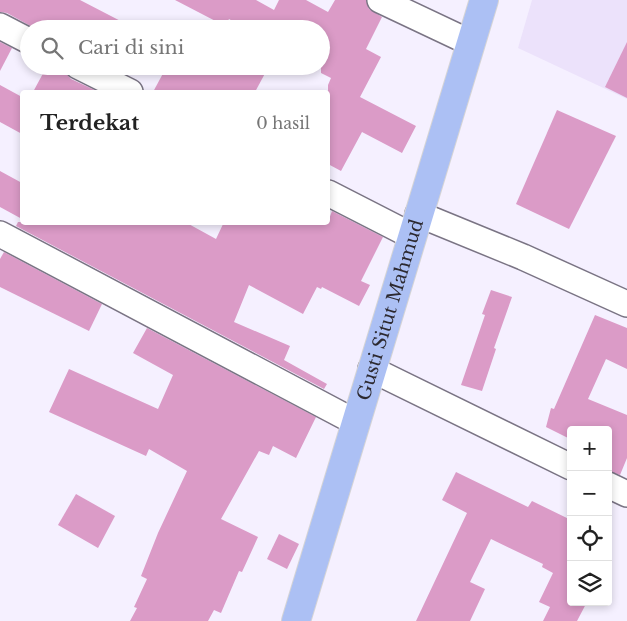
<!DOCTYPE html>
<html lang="id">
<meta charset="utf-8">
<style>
:root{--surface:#fff;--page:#f6f6f6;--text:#222;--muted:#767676;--line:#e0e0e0}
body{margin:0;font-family:"Libre Baskerville",serif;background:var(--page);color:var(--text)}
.controls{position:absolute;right:15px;bottom:15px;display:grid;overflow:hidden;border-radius:5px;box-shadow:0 2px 8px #0003}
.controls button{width:45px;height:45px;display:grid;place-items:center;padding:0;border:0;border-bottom:1px solid var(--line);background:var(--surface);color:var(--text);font:25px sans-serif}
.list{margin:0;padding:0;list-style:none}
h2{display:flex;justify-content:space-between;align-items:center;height:65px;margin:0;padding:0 20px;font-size:21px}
h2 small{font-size:16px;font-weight:400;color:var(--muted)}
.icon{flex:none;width:28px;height:28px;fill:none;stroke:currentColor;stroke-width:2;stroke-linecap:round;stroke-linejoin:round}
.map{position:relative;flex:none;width:627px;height:621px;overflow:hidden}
.search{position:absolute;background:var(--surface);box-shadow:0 2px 8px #0003;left:20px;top:20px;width:310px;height:55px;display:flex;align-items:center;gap:12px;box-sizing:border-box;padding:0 18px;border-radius:28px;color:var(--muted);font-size:19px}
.panel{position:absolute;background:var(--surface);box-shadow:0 2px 8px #0003;left:20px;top:90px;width:310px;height:135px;border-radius:5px}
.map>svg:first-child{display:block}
.built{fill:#ece2fb}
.building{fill:#db9bc7}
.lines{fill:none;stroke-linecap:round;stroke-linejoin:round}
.minor-casing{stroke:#7a7484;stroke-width:28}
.trunk-casing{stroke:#d5d4d6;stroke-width:30}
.minor{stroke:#fff;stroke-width:25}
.trunk{stroke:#acc0f4;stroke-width:28}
.labels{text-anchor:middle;stroke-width:4;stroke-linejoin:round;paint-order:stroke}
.street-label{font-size:18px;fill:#2c2930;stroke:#f5f0ff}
</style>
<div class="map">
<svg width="627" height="621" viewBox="0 0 627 621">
<rect width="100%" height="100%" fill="#f5f0ff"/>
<polygon class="built" points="532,0 627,0 627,99 518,48"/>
<g class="building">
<polygon points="0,0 80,0 136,29 36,29 7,13 0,12"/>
<polygon points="175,0 256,0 274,10 279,0 306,0 328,12 335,0 366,0 369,9 382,17 366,49 381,57 360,97 416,126 402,153 362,132 341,171 328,164 328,85 331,78 321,73 321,29 247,29 229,19 225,26"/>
<polygon points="0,42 12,48 0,71"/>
<polygon points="627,42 627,98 605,87"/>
<polygon points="47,66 64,66 66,73 71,79 99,92 33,92"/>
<polygon points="167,66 269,66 255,92 153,92"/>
<polygon points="0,85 22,97 22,134 0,122"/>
<polygon points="557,110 616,136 569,229 516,204"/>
<polygon points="0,171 22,183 22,219 0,207"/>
<polygon points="332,211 383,237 361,281 370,285 359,306 322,287 321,289 317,287 303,314 249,285 234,322 290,346 284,360 327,384 324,389 16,226 18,222 185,222 216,239 224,222 328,222"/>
<polygon points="4,252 102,304 89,331 0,287 0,259"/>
<polygon points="491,290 512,297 494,348 496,349 482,391 461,385 485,315 482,314"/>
<polygon points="595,315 627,328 627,369 606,359 588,399 627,415 627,458 620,475 608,471 608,430 571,430 570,439 546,427 551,408 554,409"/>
<polygon points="147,328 316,417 296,458 273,446 269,455 259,451 221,519 258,537 242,572 239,571 221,613 214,610 208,621 130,621 137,608 134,607 147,579 141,576 158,533 187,471 149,449 146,456 49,412 69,369 158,409 173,375 133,353"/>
<polygon points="456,472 528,507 532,501 571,520 571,602 587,602 577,621 543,621 550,607 539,602 553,573 542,567 543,564 491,539 470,582 485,589 470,621 416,621 467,513 442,500"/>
<polygon points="76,494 115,516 98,548 58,525"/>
<polygon points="279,534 299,544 287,569 267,559"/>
</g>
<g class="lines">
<g class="minor-casing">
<g id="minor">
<polyline points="380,0 471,43"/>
<polyline points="0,26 29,41"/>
<polyline points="78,66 130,92"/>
<polyline points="328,193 412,236"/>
<polyline points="418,214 523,257 627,304"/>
<polyline points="0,234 355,422"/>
<polyline points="371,369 571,467"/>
<polyline points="608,485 627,494"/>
</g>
</g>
<g class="trunk-casing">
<g id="trunk">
<path id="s1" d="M296,621L484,0"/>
</g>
</g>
<use href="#minor" class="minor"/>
<use href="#trunk" class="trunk"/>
</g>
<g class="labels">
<g class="street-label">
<text dy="6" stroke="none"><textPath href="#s1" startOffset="325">Gusti Situt Mahmud</textPath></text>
</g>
</g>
</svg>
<div class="controls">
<button>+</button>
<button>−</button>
<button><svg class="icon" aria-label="locate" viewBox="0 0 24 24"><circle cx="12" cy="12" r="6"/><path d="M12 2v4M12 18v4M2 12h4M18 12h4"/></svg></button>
<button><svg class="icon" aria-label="layers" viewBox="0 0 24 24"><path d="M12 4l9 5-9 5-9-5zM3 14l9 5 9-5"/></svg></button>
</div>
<div class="search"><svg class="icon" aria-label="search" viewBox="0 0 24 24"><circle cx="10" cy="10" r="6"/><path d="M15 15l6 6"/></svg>Cari di sini</div>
<section class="panel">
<h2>Terdekat<small>0 hasil</small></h2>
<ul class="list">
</ul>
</section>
</div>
